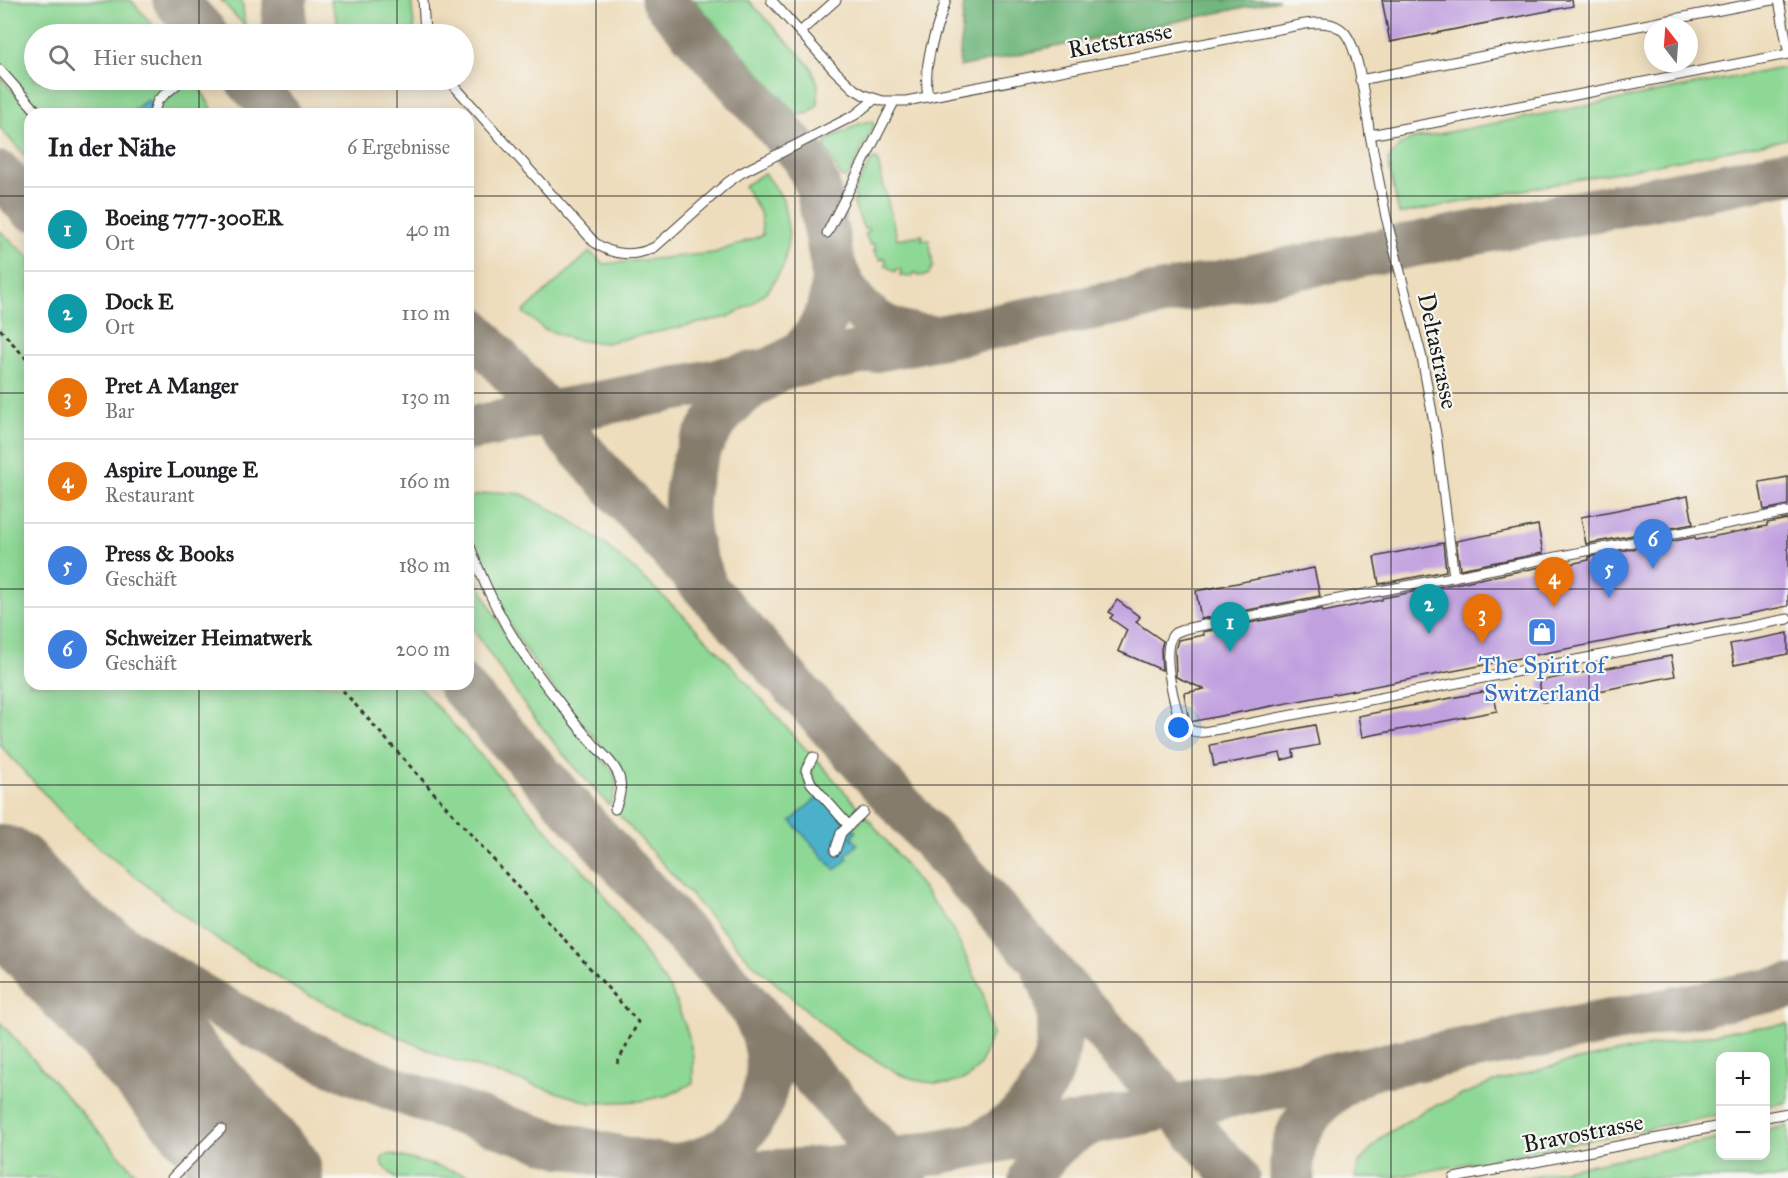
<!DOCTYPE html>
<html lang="de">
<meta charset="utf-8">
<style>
:root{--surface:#fff;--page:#f6f6f6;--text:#202124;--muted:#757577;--line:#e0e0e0;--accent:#b45309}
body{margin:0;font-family:"IM FELL Great Primer",serif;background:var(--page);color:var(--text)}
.controls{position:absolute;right:18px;bottom:18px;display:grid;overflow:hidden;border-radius:12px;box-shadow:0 3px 15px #0003}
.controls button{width:54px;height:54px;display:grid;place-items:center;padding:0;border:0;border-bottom:2px solid var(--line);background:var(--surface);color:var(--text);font:30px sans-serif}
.compass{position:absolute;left:1644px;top:18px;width:54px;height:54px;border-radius:50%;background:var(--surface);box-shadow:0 3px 15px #0003;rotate:343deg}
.you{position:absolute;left:1179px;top:728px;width:21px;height:21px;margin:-15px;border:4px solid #fff;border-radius:50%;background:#1a73e8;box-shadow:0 0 0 9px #1a73e833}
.badge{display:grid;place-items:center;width:39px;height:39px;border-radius:50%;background:var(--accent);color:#fff;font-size:20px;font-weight:700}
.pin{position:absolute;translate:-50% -50px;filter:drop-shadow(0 2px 3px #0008)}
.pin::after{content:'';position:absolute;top:32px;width:21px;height:18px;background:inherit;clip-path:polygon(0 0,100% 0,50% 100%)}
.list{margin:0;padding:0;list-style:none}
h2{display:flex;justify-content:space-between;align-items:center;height:78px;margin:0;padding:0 24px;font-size:26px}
h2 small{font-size:20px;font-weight:400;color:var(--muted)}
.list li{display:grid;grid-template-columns:39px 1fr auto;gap:18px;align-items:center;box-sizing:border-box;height:84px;padding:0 24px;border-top:2px solid var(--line)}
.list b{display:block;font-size:22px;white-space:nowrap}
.list p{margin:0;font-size:20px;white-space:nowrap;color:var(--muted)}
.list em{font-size:20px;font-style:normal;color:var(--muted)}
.icon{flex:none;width:33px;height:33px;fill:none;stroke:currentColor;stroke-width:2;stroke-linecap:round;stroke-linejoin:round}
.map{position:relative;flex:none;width:1788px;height:1178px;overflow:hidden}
.search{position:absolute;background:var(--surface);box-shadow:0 3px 15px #0003;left:24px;top:24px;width:450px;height:66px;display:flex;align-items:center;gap:15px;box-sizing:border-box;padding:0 21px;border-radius:33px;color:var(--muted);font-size:22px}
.panel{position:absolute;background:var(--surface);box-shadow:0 3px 15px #0003;left:24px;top:108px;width:450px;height:582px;border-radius:18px}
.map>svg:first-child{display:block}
.green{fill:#8ed895;stroke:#557a58;stroke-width:1.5}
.forest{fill:#72b87e;stroke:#476a4d;stroke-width:1.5}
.water{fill:#4bb1ca;stroke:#346673;stroke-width:1.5}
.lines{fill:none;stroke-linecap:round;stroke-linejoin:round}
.taxiway{stroke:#857c6c;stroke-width:45}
.runway{stroke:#857c6c;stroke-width:112}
.building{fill:#c1a0df}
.lane-casing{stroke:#3c3934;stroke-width:11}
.path{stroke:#3c3934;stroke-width:3;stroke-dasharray:4.5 4.5;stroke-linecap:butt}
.lane{stroke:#fff;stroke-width:9}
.grid{fill:none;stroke:#1c1c1c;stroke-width:1.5;stroke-opacity:0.55}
.labels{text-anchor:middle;stroke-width:4.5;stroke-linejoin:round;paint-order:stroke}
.street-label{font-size:24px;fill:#1c1c1c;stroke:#f6f6f2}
.shop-label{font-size:24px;fill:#366cbe;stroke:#f6f6f2}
</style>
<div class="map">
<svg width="1788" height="1178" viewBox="0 0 1788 1178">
<rect width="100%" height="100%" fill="#f6f6f2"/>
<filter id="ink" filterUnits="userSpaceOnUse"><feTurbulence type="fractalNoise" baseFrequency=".0167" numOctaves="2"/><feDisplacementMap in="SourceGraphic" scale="12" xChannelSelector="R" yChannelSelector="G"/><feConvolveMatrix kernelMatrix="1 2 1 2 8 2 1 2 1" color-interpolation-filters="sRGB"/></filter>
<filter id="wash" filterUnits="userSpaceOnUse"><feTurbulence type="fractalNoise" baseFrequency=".008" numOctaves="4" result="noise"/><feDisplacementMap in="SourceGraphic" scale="24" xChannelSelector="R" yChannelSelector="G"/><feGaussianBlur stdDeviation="1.35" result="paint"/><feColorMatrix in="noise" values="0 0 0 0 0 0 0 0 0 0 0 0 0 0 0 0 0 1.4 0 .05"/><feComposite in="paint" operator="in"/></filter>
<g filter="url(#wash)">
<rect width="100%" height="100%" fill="#eeddbc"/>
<g class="green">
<path d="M0,0H131L160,34H34V80H176C163,90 152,98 147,114H45L0,64Z"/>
<polygon points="221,0 242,0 245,26"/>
<polygon points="330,0 411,0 415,34 342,34"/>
<polygon points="694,0 748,0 811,67 818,85 818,104 809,113 797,115"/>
<polygon points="1788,67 1788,139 1399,214 1388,160 1400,145 1413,139"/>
<polygon points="0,77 33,114 30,114 30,161 0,128"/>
<polygon points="188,80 193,80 204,95 215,114 158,114 159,106"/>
<polygon points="872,121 874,125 848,177 842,178 825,147 827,140 861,123"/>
<polygon points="877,159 897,239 922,235 922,240 929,240 933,266 928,275 918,276 916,273 913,273 913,277 900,276 901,270 897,269 895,272 885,265 887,262 884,258 880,260 873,250 876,249 874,244 870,245 865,234 869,232 868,228 864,229 853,202 856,201 854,191 872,160"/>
<polygon points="764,173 783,199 789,234 784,265 770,288 752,304 728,317 605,343 575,340 544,329 523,312 590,252 604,264 714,253 763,235 760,212 744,186"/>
<polygon points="0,231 30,258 30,684 417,684 600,889 672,992 688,1033 693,1057 693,1083 669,1095 641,1101 591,1103 441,1056 301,992 204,931 79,832 0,745"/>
<path d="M497,492L522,494L570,520L604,544L637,572L683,615L732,666L810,754C802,767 799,773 808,787L848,831L866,816L893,849L951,926L983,993L992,1035L980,1065L968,1078L949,1084L924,1082L901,1075L841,1040L750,961L618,814C628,796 628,782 618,764C562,703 507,637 479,559C476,549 470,539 468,529C467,520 468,510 468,501L474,496Z"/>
<path d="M468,553C473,566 477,580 483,592C515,660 566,717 615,774C617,787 616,793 609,805L563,754L525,706L469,623Z"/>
<path d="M817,760L860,809L850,815C840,810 814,786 812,775C811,769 814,765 817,760Z"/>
<polygon points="0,1022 140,1178 0,1178"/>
<polygon points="1788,1024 1788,1102 1766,1106 1766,1056 1720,1056 1720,1115 1391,1178 1355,1178 1358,1164 1382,1137 1425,1110 1494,1082 1568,1062 1733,1030"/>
<polygon points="1788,1126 1788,1178 1522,1178 1720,1139 1720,1156 1766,1156 1766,1130"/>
<polygon points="391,1154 480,1178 395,1178 381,1163 383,1156"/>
</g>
<polygon class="forest" points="964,0 1279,0 959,67"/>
<g class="water">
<polygon points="147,99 160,114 130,114"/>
<polygon points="822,793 856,832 851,837 858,844 846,856 848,859 835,870 791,821"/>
</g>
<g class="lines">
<g class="taxiway">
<polyline points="175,0 206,34"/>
<polyline points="663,0 804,157 817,184 831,256"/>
<polyline points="283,34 285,0"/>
<polyline points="247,80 278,114"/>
<polyline points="0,174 30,208"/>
<polyline points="468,325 1237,1178"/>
<path d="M776,367C820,349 840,302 831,256C845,306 879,335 930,337"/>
<polyline points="468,429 1788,172"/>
<path d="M703,579C664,501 695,415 770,375"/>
<polyline points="459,684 905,1178"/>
<path d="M0,855C97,934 203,1004 316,1056C396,1093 480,1120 563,1146"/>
<path d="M534,1137C573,1147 613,1158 653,1164C738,1177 823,1173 907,1158L1788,987"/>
<path d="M988,1139C1051,1104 1080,1035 1044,969"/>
<path d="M678,1165C752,1157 791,1077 754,1014"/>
<path d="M1031,1178C1043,1155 1062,1136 1086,1125"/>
<path d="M1292,1178C1292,1169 1291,1159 1293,1150C1300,1116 1330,1089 1359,1074"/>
</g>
<polyline class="runway" points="0,881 267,1178"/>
</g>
<g id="blocks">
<g class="building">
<polygon points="1382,0 1572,0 1573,6 1390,42"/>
<polygon points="1788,477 1788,505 1764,510 1759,482"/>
<polygon points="1688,496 1693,524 1586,544 1581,517"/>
<polygon points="1788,519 1788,606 1210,718 1190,722 1189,721 1184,693 1204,689 1176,677 1175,650 1178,640 1204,635 1203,632 1322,609 1323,612 1382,600 1382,598 1546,566 1546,569 1589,560 1589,557 1695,537 1696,540 1767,526 1767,523"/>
<polygon points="1538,525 1543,553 1460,569 1456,541"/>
<polygon points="1443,543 1446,571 1379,584 1374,557"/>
<polygon points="1314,568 1320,596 1201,619 1196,591"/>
<polygon points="1117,600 1140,617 1136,622 1163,641 1161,649 1162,670 1118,651 1127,630 1110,618 1113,615 1109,612"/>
<polygon points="1788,633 1788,654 1734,665 1730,644"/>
<polygon points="1671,656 1675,676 1543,702 1539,681"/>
<polygon points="1493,690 1497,711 1362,737 1358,716"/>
<polygon points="1315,725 1319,745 1293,750 1294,757 1282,760 1280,753 1214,766 1210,745"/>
</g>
</g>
</g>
<g filter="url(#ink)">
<use href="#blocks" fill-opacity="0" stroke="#3c3934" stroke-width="1.5"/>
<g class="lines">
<g class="lane-casing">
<g id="lane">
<polyline points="423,0 425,34"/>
<path d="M771,0L834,70L854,89L864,95L883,101H906L1305,24C1318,22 1334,21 1344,32C1360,49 1366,111 1370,135L1788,54"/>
<polyline points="1779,0 1788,50"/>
<polyline points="800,32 836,0"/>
<polyline points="0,70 39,114"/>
<path d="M449,80L594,242C612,256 635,257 655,247L727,183L741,173L855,115L875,99"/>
<polyline points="1360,80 1772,0"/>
<path d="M928,97C922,64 936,31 946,0"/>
<polyline points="153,114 158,100 182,80"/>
<polyline points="1370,135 1386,217 1422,358 1436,434 1454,577"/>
<polyline points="827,233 894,102"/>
<path d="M1788,512L1189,628C1185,629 1179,631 1175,633C1159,646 1174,702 1180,720C1186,729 1192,733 1204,732L1788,619"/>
<path d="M468,541C491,606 519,653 563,707C573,721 584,733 595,746C602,753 611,761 616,770C624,783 620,796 615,809"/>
<polyline points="813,757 806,770 811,783 849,826"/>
<polyline points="835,851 841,833 863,812"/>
<polyline points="1766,1117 1788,1113"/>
<polyline points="172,1178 221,1129"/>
<polyline points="1454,1178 1720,1126"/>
</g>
</g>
<g class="path">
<polyline points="0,329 30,363"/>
<polyline points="337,684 638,1022 616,1066"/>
</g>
<use href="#lane" class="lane"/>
</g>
</g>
<path class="grid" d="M199,0V34M397,0V34M596,0V1178M795,0V1178M993,0V1178M1192,0V1178M1391,0V1178M1589,0V1178M199,80V114M397,80V114M0,196H30M468,196H1788M0,393H30M468,393H1788M0,589H30M468,589H1788M199,684V1178M397,684V1178M0,785H1788M0,982H1788"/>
<defs>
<g id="shop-square" transform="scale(1.5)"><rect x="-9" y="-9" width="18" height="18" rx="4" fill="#3f7fe0" stroke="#f6f6f2"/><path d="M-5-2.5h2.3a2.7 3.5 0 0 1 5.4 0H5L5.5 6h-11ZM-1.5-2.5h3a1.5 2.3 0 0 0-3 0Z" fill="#fff"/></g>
</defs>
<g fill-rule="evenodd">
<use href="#shop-square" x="1542" y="632"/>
</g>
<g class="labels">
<g class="street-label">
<text transform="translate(1120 40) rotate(-11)" y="8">Rietstrasse</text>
<text transform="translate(1438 351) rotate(78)" y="8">Deltastrasse</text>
<text transform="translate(1583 1133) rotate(-11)" y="8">Bravostrasse</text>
</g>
<g class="shop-label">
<text x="1542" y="673">The Spirit of<tspan x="1542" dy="28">Switzerland</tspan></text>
</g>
</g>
</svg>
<div class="controls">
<button>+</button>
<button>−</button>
</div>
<svg class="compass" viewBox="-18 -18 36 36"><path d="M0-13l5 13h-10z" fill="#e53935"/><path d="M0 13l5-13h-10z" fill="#757577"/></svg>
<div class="you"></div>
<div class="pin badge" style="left:1230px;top:652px;background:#0f9aa8">1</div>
<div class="pin badge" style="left:1429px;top:634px;background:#0f9aa8">2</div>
<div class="pin badge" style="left:1482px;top:644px;background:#e8710a">3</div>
<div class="pin badge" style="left:1554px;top:607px;background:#e8710a">4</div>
<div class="pin badge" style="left:1609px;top:598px;background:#3f7fe0">5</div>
<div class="pin badge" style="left:1653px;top:569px;background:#3f7fe0">6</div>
<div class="search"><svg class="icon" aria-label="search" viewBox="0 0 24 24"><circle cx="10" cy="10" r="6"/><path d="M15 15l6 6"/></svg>Hier suchen</div>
<section class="panel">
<h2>In der Nähe<small>6 Ergebnisse</small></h2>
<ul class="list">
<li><span class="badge" style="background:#0f9aa8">1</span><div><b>Boeing 777-300ER</b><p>Ort</p></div><em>40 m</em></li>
<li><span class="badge" style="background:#0f9aa8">2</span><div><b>Dock E</b><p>Ort</p></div><em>110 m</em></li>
<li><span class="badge" style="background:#e8710a">3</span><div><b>Pret A Manger</b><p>Bar</p></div><em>130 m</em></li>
<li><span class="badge" style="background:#e8710a">4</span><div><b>Aspire Lounge E</b><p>Restaurant</p></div><em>160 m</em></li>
<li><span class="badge" style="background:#3f7fe0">5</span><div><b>Press &amp; Books</b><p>Geschäft</p></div><em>180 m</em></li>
<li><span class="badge" style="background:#3f7fe0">6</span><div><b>Schweizer Heimatwerk</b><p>Geschäft</p></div><em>200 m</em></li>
</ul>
</section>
</div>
